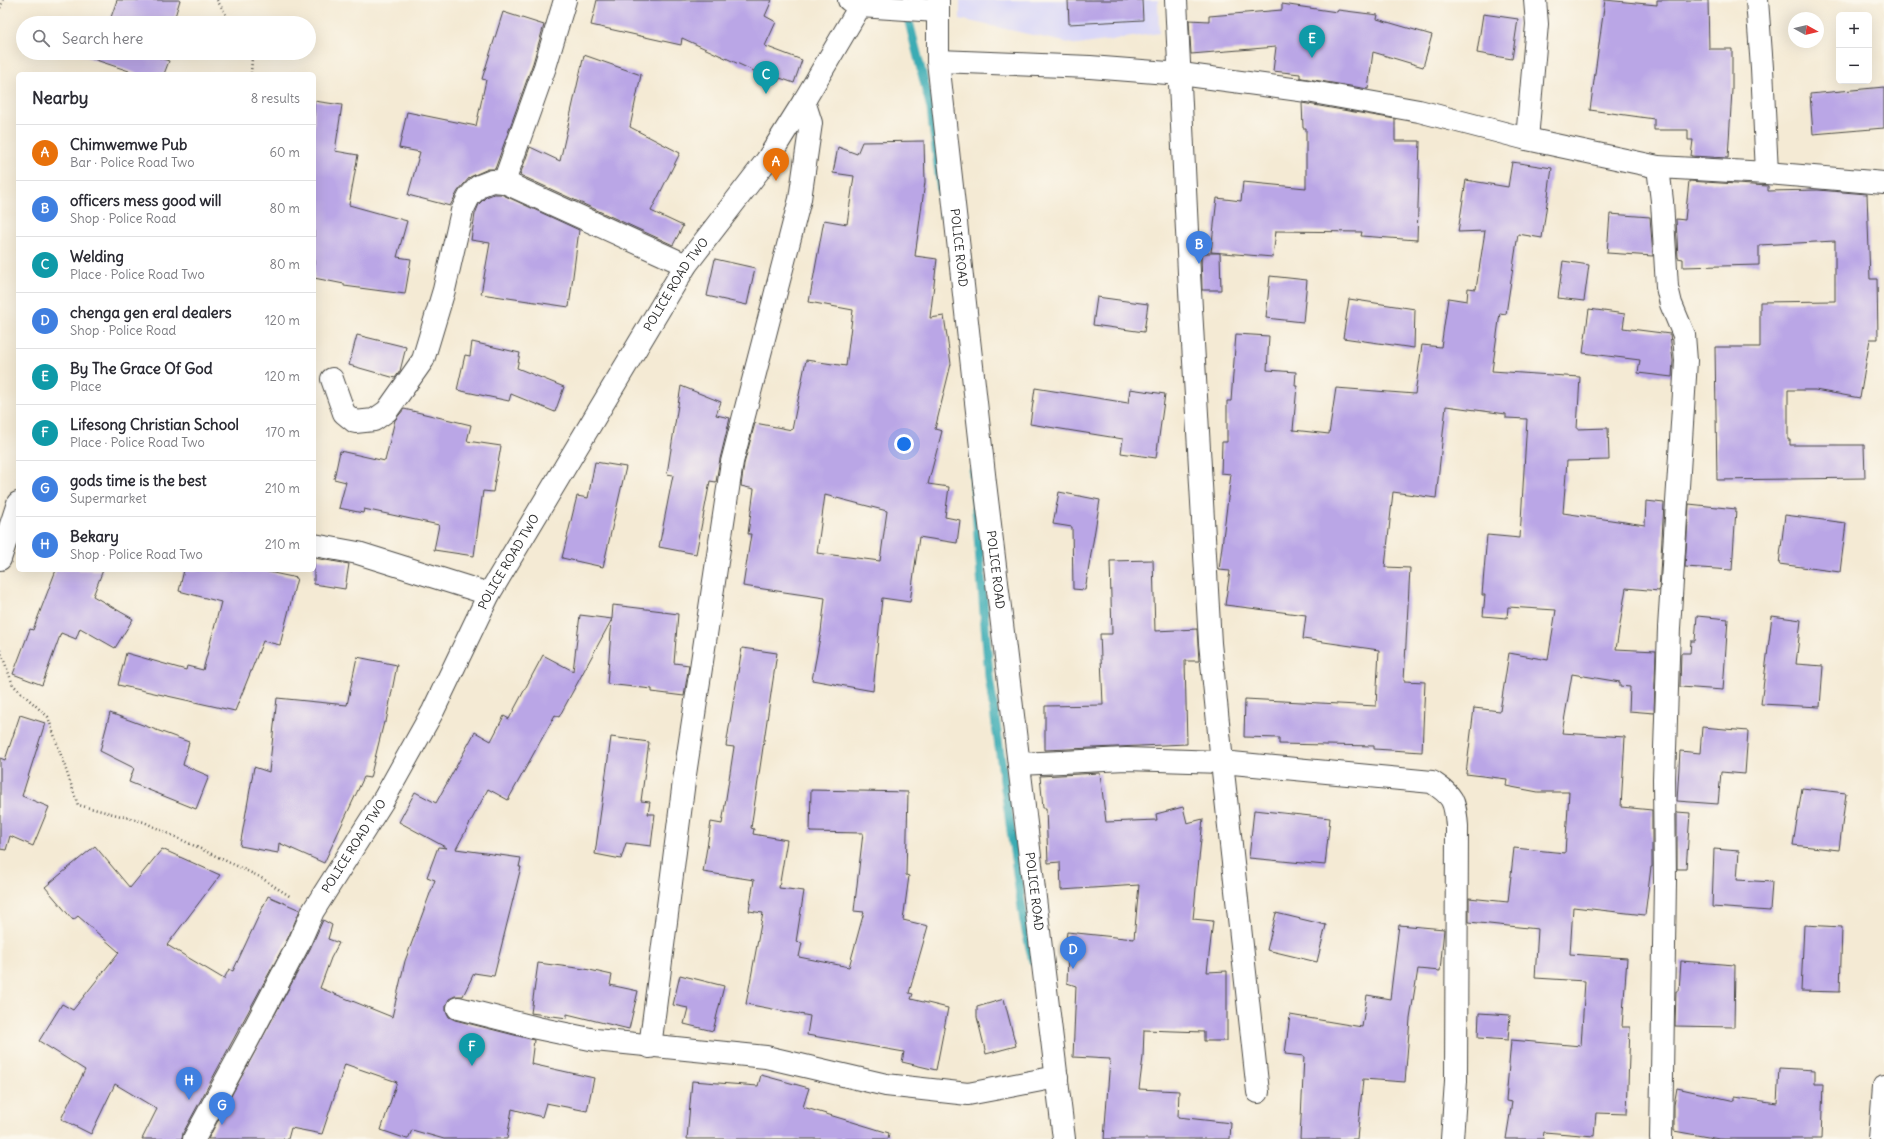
<!DOCTYPE html>
<meta charset="utf-8">
<style>
:root{--surface:#fff;--page:#f7f7f7;--text:#2b2b33;--muted:#7c7c81;--line:#e1e1e2;--accent:#d93025}
body{margin:0;font-family:Delius,sans-serif;background:var(--page);color:var(--text)}
.controls{position:absolute;right:12px;top:12px;display:grid;overflow:hidden;border-radius:6px;box-shadow:0 4px 16px #0002}
.controls button{width:36px;height:36px;display:grid;place-items:center;padding:0;border:0;border-bottom:1px solid var(--line);background:var(--surface);color:var(--text);font:20px sans-serif}
.compass{position:absolute;left:1788px;top:12px;width:36px;height:36px;border-radius:50%;background:var(--surface);box-shadow:0 4px 16px #0002;rotate:98deg}
.you{position:absolute;left:904px;top:444px;width:14px;height:14px;margin:-10px;border:3px solid #fff;border-radius:50%;background:#1a73e8;box-shadow:0 0 0 6px #1a73e833}
.badge{display:grid;place-items:center;width:26px;height:26px;border-radius:50%;background:var(--accent);color:#fff;font-size:13px;font-weight:700}
.pin{position:absolute;translate:-50% -33px;filter:drop-shadow(0 1px 2px #0008)}
.pin::after{content:'';position:absolute;top:21px;width:14px;height:12px;background:inherit;clip-path:polygon(0 0,100% 0,50% 100%)}
.list{margin:0;padding:0;list-style:none}
h2{display:flex;justify-content:space-between;align-items:center;height:52px;margin:0;padding:0 16px;font-size:17px}
h2 small{font-size:13px;font-weight:400;color:var(--muted)}
.list li{display:grid;grid-template-columns:26px 1fr auto;gap:12px;align-items:center;box-sizing:border-box;height:56px;padding:0 16px;border-top:1px solid var(--line)}
.list b{display:block;font-size:15px;white-space:nowrap}
.list p{margin:0;font-size:13px;white-space:nowrap;color:var(--muted)}
.list em{font-size:13px;font-style:normal;color:var(--muted)}
.icon{flex:none;width:22px;height:22px;fill:none;stroke:currentColor;stroke-width:2;stroke-linecap:round;stroke-linejoin:round}
.map{position:relative;flex:none;width:1884px;height:1139px;overflow:hidden}
.search{position:absolute;background:var(--surface);box-shadow:0 4px 16px #0002;left:16px;top:16px;width:300px;height:44px;display:flex;align-items:center;gap:10px;box-sizing:border-box;padding:0 14px;border-radius:22px;color:var(--muted);font-size:15px}
.panel{position:absolute;background:var(--surface);box-shadow:0 4px 16px #0002;left:16px;top:72px;width:300px;height:500px;border-radius:6px}
.map>svg:first-child{display:block}
.built{fill:#d9d7f8}
.lines{fill:none;stroke-linecap:round;stroke-linejoin:round}
.stream{stroke:#3bacb4;stroke-width:9}
.building{fill:#baa6e6;fill-rule:evenodd}
.minor-casing{stroke:#494844;stroke-width:24}
.path{stroke:#494844;stroke-width:2.5;stroke-dasharray:1 3;stroke-linecap:butt}
.minor{stroke:#fff;stroke-width:22}
.labels{text-anchor:middle;stroke-width:3;stroke-linejoin:round;paint-order:stroke}
.street-label{font-size:12px;fill:#2b2b2b;stroke:#fbf7ec}
</style>
<div class="map">
<svg width="1884" height="1139" viewBox="0 0 1884 1139">
<rect width="100%" height="100%" fill="#fbf7ec"/>
<filter id="ink" filterUnits="userSpaceOnUse"><feTurbulence type="fractalNoise" baseFrequency=".025" numOctaves="2"/><feDisplacementMap in="SourceGraphic" scale="8" xChannelSelector="R" yChannelSelector="G"/><feConvolveMatrix kernelMatrix="1 2 1 2 8 2 1 2 1" color-interpolation-filters="sRGB"/></filter>
<filter id="wash" filterUnits="userSpaceOnUse"><feTurbulence type="fractalNoise" baseFrequency=".012" numOctaves="4" result="noise"/><feDisplacementMap in="SourceGraphic" scale="16" xChannelSelector="R" yChannelSelector="G"/><feGaussianBlur stdDeviation="0.9" result="paint"/><feColorMatrix in="noise" values="0 0 0 0 0 0 0 0 0 0 0 0 0 0 0 0 0 1.4 0 .05"/><feComposite in="paint" operator="in"/></filter>
<g filter="url(#wash)">
<rect width="100%" height="100%" fill="#f4ead4"/>
<polygon class="built" points="960,0 1158,0 1159,33 1078,45 960,19"/>
<g class="lines">
<g class="stream">
<polyline points="906,10 931,109 944,215"/>
<polyline points="973,472 989,676 1024,922 1033,961"/>
</g>
</g>
<g id="blocks">
<g class="building">
<polygon points="117,0 180,0 173,23 109,23"/>
<polygon points="597,0 772,0 765,16 776,22 765,46 802,60 794,83 780,78 778,82 682,38 681,45 591,25"/>
<polygon points="1068,0 1142,0 1143,20 1069,24"/>
<polygon points="1605,0 1657,5 1657,0 1708,0 1709,49 1732,49 1732,90 1728,158 1691,156 1693,140 1688,140 1688,130 1654,130 1654,119 1590,110"/>
<polygon points="1282,4 1337,12 1338,10 1378,15 1377,19 1432,35 1423,67 1373,52 1368,89 1302,78 1300,77 1300,74 1273,71 1276,47 1191,54 1189,20 1209,21 1209,16 1282,10"/>
<polygon points="503,12 544,25 533,63 495,169 488,169 470,177 458,191 450,206 408,195 420,152 399,148 407,112 476,126 486,80 482,79"/>
<polygon points="1483,14 1518,19 1512,59 1477,53"/>
<polygon points="75,53 146,53 169,61 164,74 138,74"/>
<polygon points="584,55 641,75 630,127 680,153 651,211 683,226 673,245 520,175 530,147 560,161"/>
<polygon points="1884,87 1884,128 1813,134 1810,94"/>
<polygon points="314,101 342,105 335,151 358,155 349,205 407,221 397,257 411,259 405,294 344,286 344,284 314,278"/>
<polygon points="1302,103 1395,119 1395,141 1420,141 1417,240 1361,236 1362,232 1276,231 1273,257 1211,252 1217,198 1241,201 1243,182 1306,188 1306,128 1303,128"/>
<path d="M924,141L925,182L915,256L937,259L930,318L944,316L951,364L935,429L942,431L928,484L949,487L945,517L960,520L957,543L919,537L910,602L882,598L873,691L812,680L821,632L825,598L743,586L751,534H748L754,489L741,486L744,464L755,423L792,430L806,360L846,366L853,310L809,302L824,220L847,224L854,176L833,173L838,147L857,154L862,142ZM825,495L887,511L880,561L817,553Z"/>
<polygon points="1512,162 1552,168 1542,238 1518,234 1506,314 1500,313 1492,371 1580,377 1577,429 1608,428 1609,460 1567,461 1563,513 1645,525 1646,501 1664,503 1659,591 1626,588 1616,649 1656,651 1654,713 1629,711 1630,687 1620,686 1620,682 1572,674 1562,733 1625,737 1621,807 1652,810 1652,867 1651,867 1645,915 1573,907 1570,954 1627,958 1622,1027 1630,1027 1627,1114 1596,1113 1594,1136 1544,1132 1543,1139 1506,1139 1512,1102 1506,1101 1511,1040 1581,1046 1585,981 1535,978 1538,929 1469,922 1469,898 1508,902 1514,848 1565,853 1569,792 1538,792 1506,786 1507,779 1466,774 1474,708 1500,711 1509,653 1548,660 1556,610 1508,607 1507,618 1483,616 1485,595 1482,595 1487,535 1520,538 1527,419 1506,418 1506,414 1446,406 1436,498 1393,492 1385,567 1410,568 1404,681 1425,682 1422,752 1374,749 1374,746 1279,744 1279,738 1244,737 1245,699 1376,706 1379,650 1303,639 1306,615 1225,605 1230,571 1219,570 1231,474 1221,473 1222,442 1227,442 1227,401 1231,401 1236,334 1269,336 1267,370 1296,372 1295,386 1297,386 1293,430 1329,434 1336,388 1415,394 1422,345 1441,347 1448,298 1467,301 1468,288 1476,289 1485,231 1458,232 1466,180 1508,187"/>
<polygon points="1689,181 1768,186 1768,191 1818,190 1867,194 1870,279 1877,279 1878,339 1870,339 1860,398 1815,390 1788,390 1788,440 1790,440 1790,445 1864,445 1865,478 1717,480 1715,347 1760,347 1760,302 1835,301 1835,241 1759,245 1759,265 1683,267 1683,259 1678,258 1676,219 1685,220"/>
<polygon points="494,194 501,194 579,230 569,307 481,294 490,243 471,240 475,214 479,204 486,197"/>
<polygon points="1610,214 1650,217 1653,256 1607,253"/>
<polygon points="1201,253 1220,253 1221,290 1202,290"/>
<polygon points="715,259 755,268 747,305 707,296"/>
<polygon points="1563,261 1589,265 1584,301 1558,298"/>
<polygon points="1270,276 1307,280 1303,322 1266,318"/>
<polygon points="1097,297 1148,304 1144,332 1093,325"/>
<polygon points="1349,299 1415,309 1414,348 1343,338"/>
<polygon points="1589,309 1625,314 1623,328 1670,334 1673,361 1672,377 1638,373 1640,360 1583,353"/>
<polygon points="357,335 406,347 400,371 395,378 349,365"/>
<polygon points="472,342 520,353 517,368 564,387 555,412 511,394 509,401 457,390 465,355 470,356"/>
<polygon points="681,386 721,402 716,415 730,418 720,459 716,482 710,481 696,554 659,547 673,475 667,474"/>
<polygon points="1035,388 1128,403 1130,389 1165,394 1156,458 1121,453 1123,439 1030,424"/>
<polygon points="404,409 471,425 467,441 501,446 493,492 483,491 474,556 434,550 439,525 364,509 363,513 339,508 346,482 334,479 340,451 385,461 395,420"/>
<polygon points="595,462 626,467 603,567 562,558 577,496 588,498"/>
<polygon points="1059,492 1100,500 1085,590 1073,589 1072,527 1053,524"/>
<polygon points="1689,504 1736,509 1732,570 1685,567"/>
<polygon points="1785,515 1846,523 1840,572 1779,564"/>
<polygon points="314,558 349,564 345,589 314,584"/>
<polygon points="1153,560 1155,631 1197,629 1199,661 1185,661 1187,744 1045,750 1045,706 1103,705 1100,634 1112,634 1110,561"/>
<polygon points="56,570 103,570 93,596 133,619 115,648 80,628 76,639 61,633 42,685 13,674 30,629 33,630"/>
<polygon points="184,570 259,570 297,578 280,645 263,641 235,711 118,685 126,653 186,670 187,666 203,670 221,602 179,591"/>
<polygon points="613,605 663,611 663,612 678,614 674,663 689,665 684,696 652,692 652,689 607,684"/>
<polygon points="580,615 612,619 559,717 555,715 508,800 488,789 456,849 521,858 519,867 521,867 494,976 474,973 463,996 455,996 449,999 446,1005 446,1011 449,1017 455,1020 534,1040 531,1064 594,1078 587,1111 546,1103 542,1117 512,1109 507,1139 444,1139 412,1130 408,1139 407,1139 381,1130 397,1082 345,1064 322,1134 291,1128 288,1139 208,1139 310,949 323,920 332,925 328,939 339,943 331,958 320,988 392,1017 405,961 435,880 427,877 438,847 447,848 399,822 415,792 436,803 475,732 491,741 504,716 509,719 543,655 573,671"/>
<polygon points="1697,616 1728,619 1723,690 1680,687 1681,653 1690,653 1691,641 1695,641"/>
<polygon points="1772,616 1801,620 1796,664 1823,666 1820,707 1761,704"/>
<polygon points="742,648 777,653 751,828 754,829 753,834 787,840 779,888 804,891 796,942 802,943 799,957 849,967 864,912 854,911 863,833 810,832 811,790 908,792 906,875 909,876 903,920 928,926 909,993 913,994 911,999 948,1008 936,1070 902,1062 904,1052 807,1035 810,1016 746,1004 763,913 749,911 754,880 703,872 711,822 722,824 734,747 726,746"/>
<polygon points="357,657 397,665 386,722 384,722 370,778 364,777 324,863 279,843 278,853 240,846 254,767 269,772 277,698 347,705"/>
<polygon points="110,713 189,742 183,765 209,776 196,809 129,782 134,768 100,751"/>
<polygon points="20,715 45,723 22,796 49,807 33,846 10,836 6,850 0,849 0,758 5,760"/>
<polygon points="1702,727 1748,731 1745,774 1721,772 1718,804 1677,801 1680,751 1700,753"/>
<polygon points="611,737 649,742 641,801 650,802 648,814 655,814 651,846 626,843 621,859 595,854"/>
<polygon points="1100,773 1106,822 1157,820 1156,814 1183,807 1187,823 1203,819 1193,919 1213,921 1207,972 1227,971 1227,1041 1204,1041 1204,1032 1144,1030 1143,1057 1139,1089 1179,1091 1178,1117 1231,1123 1230,1139 1104,1139 1110,1059 1073,1057 1076,986 1067,983 1068,956 1064,955 1067,932 1134,939 1139,885 1061,890 1060,862 1048,863 1046,808 1043,808 1040,776"/>
<polygon points="1802,788 1846,793 1839,850 1793,845"/>
<polygon points="1254,810 1330,818 1325,865 1249,858"/>
<polygon points="1677,812 1690,813 1686,869 1677,869"/>
<polygon points="95,846 130,888 162,849 220,875 167,945 224,979 229,969 233,971 268,896 300,910 288,938 183,1133 182,1139 142,1139 157,1109 115,1084 91,1134 61,1119 85,1070 39,1041 62,1004 73,1010 119,952 78,916 73,920 45,887"/>
<polygon points="1714,849 1739,851 1737,880 1772,882 1770,911 1712,907"/>
<polygon points="1276,913 1326,925 1317,962 1267,950"/>
<polygon points="1399,925 1444,929 1440,971 1418,969 1410,1019 1405,1082 1363,1079 1357,1139 1300,1139 1304,1056 1285,1054 1290,1015 1362,1027 1367,995 1390,999"/>
<polygon points="1804,925 1842,927 1840,992 1801,991"/>
<polygon points="1681,961 1735,965 1734,1027 1675,1026 1676,991 1679,991"/>
<polygon points="538,963 585,969 612,975 610,985 638,991 629,1029 567,1014 567,1018 531,1013"/>
<polygon points="680,975 724,986 713,1031 684,1024 688,1008 673,1005"/>
<polygon points="1004,999 1016,1046 986,1054 977,1017 977,1007"/>
<polygon points="1479,1013 1510,1015 1508,1040 1478,1038"/>
<polygon points="1779,1068 1815,1070 1815,1084 1823,1084 1821,1139 1719,1139 1674,1131 1674,1105 1677,1088 1735,1101 1735,1097 1777,1103"/>
<polygon points="761,1075 809,1088 803,1107 889,1133 888,1139 687,1139 692,1081 758,1086"/>
</g>
</g>
</g>
<g filter="url(#ink)">
<use href="#blocks" fill-opacity="0" stroke="#494844" stroke-width="1"/>
<g class="lines">
<g class="minor-casing">
<g id="minor">
<polyline points="849,0 860,6 937,11"/>
<path id="s1" d="M938,0V61L985,483L1064,1139"/>
<polyline points="1176,0 1189,273 1210,643 1222,762 1258,1092"/>
<polyline points="938,61 1090,67 1181,74 1307,91 1419,111 1527,139 1658,167 1767,173 1762,68 1757,0"/>
<polyline points="1527,139 1537,24 1535,0"/>
<polyline points="1658,167 1662,201 1667,287 1671,304 1684,335 1686,361 1669,628 1664,779 1665,881 1661,1139"/>
<polyline points="1767,173 1884,183"/>
<polyline points="504,182 545,67 565,0"/>
<polyline points="332,379 344,413 355,422 374,420 387,411 423,360 444,290 462,211 469,197 479,186 492,181 504,182 686,265"/>
<polyline points="314,545 358,553 489,594"/>
<polyline points="0,559 18,503"/>
<path d="M1019,764L1126,759L1222,762L1432,782C1453,796 1455,800 1457,826L1456,1081L1452,1139"/>
<polyline points="458,1008 537,1028 595,1040 766,1057 886,1085 968,1094 1057,1077"/>
<polyline points="650,1047 684,781 732,462 800,199 811,123 804,101"/>
<path id="s2" d="M194,1139L248,1040L299,943L313,911L384,799L433,711L489,594L686,265L767,160L804,101L860,6"/>
<polyline points="1880,1139 1884,1086"/>
</g>
</g>
<g class="path">
<polyline points="217,0 231,23"/>
<polyline points="0,8 3,0"/>
<polyline points="249,53 252,58 251,74"/>
<polyline points="0,650 13,685 48,717 78,805 144,822 260,877 291,897"/>
</g>
<use href="#minor" class="minor"/>
</g>
</g>
<g class="labels">
<g class="street-label">
<text dy="4" stroke="none"><textPath href="#s1" startOffset="249">POLICE ROAD</textPath></text>
<text dy="4" stroke="none"><textPath href="#s2" startOffset="982">POLICE ROAD TWO</textPath></text>
<text dy="4" stroke="none"><textPath href="#s2" startOffset="658">POLICE ROAD TWO</textPath></text>
<text dy="4" stroke="none"><textPath href="#s1" startOffset="573">POLICE ROAD</textPath></text>
<text dy="4" stroke="none"><textPath href="#s2" startOffset="334">POLICE ROAD TWO</textPath></text>
<text dy="4" stroke="none"><textPath href="#s1" startOffset="897">POLICE ROAD</textPath></text>
</g>
</g>
</svg>
<div class="controls">
<button>+</button>
<button>−</button>
</div>
<svg class="compass" viewBox="-18 -18 36 36"><path d="M0-13l5 13h-10z" fill="#e53935"/><path d="M0 13l5-13h-10z" fill="#7c7c81"/></svg>
<div class="you"></div>
<div class="pin badge" style="left:776px;top:181px;background:#e8710a">A</div>
<div class="pin badge" style="left:1199px;top:264px;background:#3f7fe0">B</div>
<div class="pin badge" style="left:766px;top:94px;background:#0f9aa8">C</div>
<div class="pin badge" style="left:1073px;top:969px;background:#3f7fe0">D</div>
<div class="pin badge" style="left:1312px;top:58px;background:#0f9aa8">E</div>
<div class="pin badge" style="left:472px;top:1066px;background:#0f9aa8">F</div>
<div class="pin badge" style="left:222px;top:1125px;background:#3f7fe0">G</div>
<div class="pin badge" style="left:189px;top:1100px;background:#3f7fe0">H</div>
<div class="search"><svg class="icon" aria-label="search" viewBox="0 0 24 24"><circle cx="10" cy="10" r="6"/><path d="M15 15l6 6"/></svg>Search here</div>
<section class="panel">
<h2>Nearby<small>8 results</small></h2>
<ul class="list">
<li><span class="badge" style="background:#e8710a">A</span><div><b>Chimwemwe Pub</b><p>Bar · Police Road Two</p></div><em>60 m</em></li>
<li><span class="badge" style="background:#3f7fe0">B</span><div><b>officers mess good will</b><p>Shop · Police Road</p></div><em>80 m</em></li>
<li><span class="badge" style="background:#0f9aa8">C</span><div><b>Welding</b><p>Place · Police Road Two</p></div><em>80 m</em></li>
<li><span class="badge" style="background:#3f7fe0">D</span><div><b>chenga gen eral dealers</b><p>Shop · Police Road</p></div><em>120 m</em></li>
<li><span class="badge" style="background:#0f9aa8">E</span><div><b>By The Grace Of God</b><p>Place</p></div><em>120 m</em></li>
<li><span class="badge" style="background:#0f9aa8">F</span><div><b>Lifesong Christian School</b><p>Place · Police Road Two</p></div><em>170 m</em></li>
<li><span class="badge" style="background:#3f7fe0">G</span><div><b>gods time is the best</b><p>Supermarket</p></div><em>210 m</em></li>
<li><span class="badge" style="background:#3f7fe0">H</span><div><b>Bekary</b><p>Shop · Police Road Two</p></div><em>210 m</em></li>
</ul>
</section>
</div>
